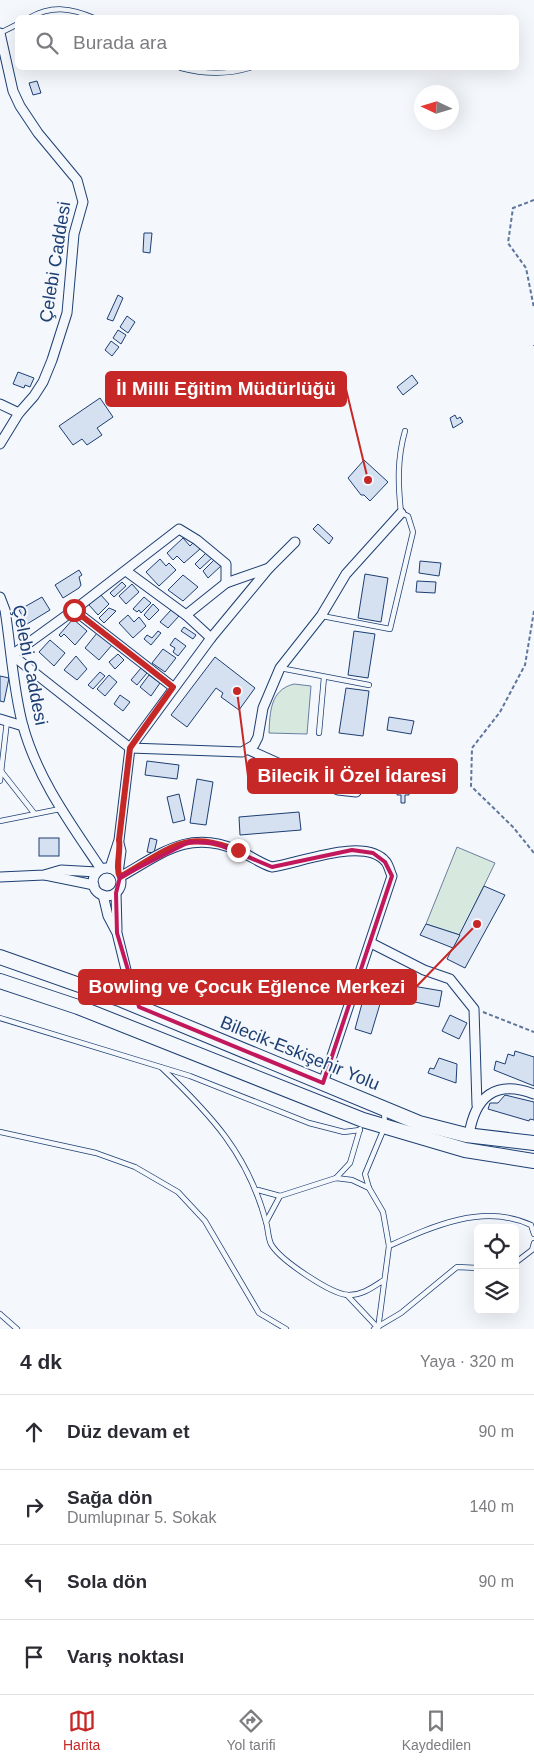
<!DOCTYPE html>
<html lang="tr">
<meta charset="utf-8">
<style>
:root{--surface:#fff;--page:#f2f2f3;--text:#2b2b33;--muted:#7c7c81;--line:#e1e1e2;--accent:#c62828}
body{margin:0;font-family:Arial,sans-serif;background:var(--page);color:var(--text)}
.controls{position:absolute;right:15px;bottom:15px;display:grid;overflow:hidden;border-radius:8px;box-shadow:0 5px 20px #0002}
.controls button{width:45px;height:45px;display:grid;place-items:center;padding:0;border:0;border-bottom:1px solid var(--line);background:var(--surface);color:var(--text);font:25px sans-serif}
.compass{position:absolute;left:414px;top:85px;width:45px;height:45px;border-radius:50%;background:var(--surface);box-shadow:0 5px 20px #0002;rotate:274deg}
.stop{position:absolute;width:15px;height:15px;margin:-11px;border:4px solid #c62828;border-radius:50%;background:#fff}
.stop.end{background:#c62828;border-color:#fff;box-shadow:0 1px 5px #0008}
.list{margin:0;padding:0;list-style:none}
h2{display:flex;justify-content:space-between;align-items:center;height:65px;margin:0;padding:0 20px;font-size:21px}
h2 small{font-size:16px;font-weight:400;color:var(--muted)}
.list li{display:grid;grid-template-columns:32px 1fr auto;gap:15px;align-items:center;box-sizing:border-box;height:75px;padding:0 20px;border-top:1px solid var(--line)}
.list b{display:block;font-size:19px;white-space:nowrap}
.list p{margin:0;font-size:16px;white-space:nowrap;color:var(--muted)}
.list em{font-size:16px;font-style:normal;color:var(--muted)}
.icon{flex:none;width:28px;height:28px;fill:none;stroke:currentColor;stroke-width:2;stroke-linecap:round;stroke-linejoin:round}
.map{position:relative;flex:none;width:534px;height:1329px;overflow:hidden}
.search{position:absolute;background:var(--surface);box-shadow:0 5px 20px #0002;left:15px;right:15px;top:15px;height:55px;display:flex;align-items:center;gap:12px;box-sizing:border-box;padding:0 18px;border-radius:8px;color:var(--muted);font-size:19px}
.sheet{height:365px;background:var(--surface)}
nav{display:flex;justify-content:space-around;align-items:center;box-sizing:border-box;height:70px;border-top:1px solid var(--line);background:var(--surface);font-size:14px;color:var(--muted)}
nav a{display:grid;justify-items:center;gap:2px}
nav .on{color:var(--accent)}
.map>svg:first-child{display:block}
.green{fill:#d7e8df;stroke:#687fa3}
.building{fill:#d5e0f0;stroke:#1d3f73}
.lines{fill:none;stroke-linecap:round;stroke-linejoin:round}
.lane-casing{stroke:#1d3f73;stroke-width:6}
.street-casing{stroke:#1d3f73;stroke-width:11}
.primary-casing{stroke:#1d3f73;stroke-width:16}
.path{stroke:#5e769c;stroke-width:2;stroke-dasharray:4 2.5;stroke-linecap:butt}
.lane{stroke:#f4f7fb;stroke-width:4.5}
.street{stroke:#f4f7fb;stroke-width:9}
.primary{stroke:#f4f7fb;stroke-width:14}
.route{stroke:#c62828;stroke-width:6}
.marked{fill:none;stroke:#c2185b;stroke-width:4;stroke-linejoin:round}
.labels{text-anchor:middle;stroke-width:4;stroke-linejoin:round;paint-order:stroke}
.street-label{font-size:18px;fill:#1d3f73;stroke:#f4f7fb}
.leader{fill:none;stroke:#c62828;stroke-width:2}
.callout-dot{fill:#c62828;stroke:#f4f7fb;stroke-width:2}
.callout{fill:#c62828;stroke:#c62828;stroke-width:2}
.callout-label{font-size:19px;text-anchor:middle;font-weight:bold;fill:#fff}
</style>
<div class="map">
<svg width="534" height="1329" viewBox="0 0 534 1329">
<rect width="100%" height="100%" fill="#f4f7fb"/>
<g class="green">
<path d="M294,684L311,686L307,734L269,733C270,712 270,690 294,684Z"/>
<polygon points="457,847 495,863 460,935 426,924"/>
</g>
<g class="building">
<polygon points="37,81 41,93 33,95 29,83"/>
<polygon points="144,233 152,233 150,253 143,252"/>
<polygon points="118,295 123,298 113,321 107,319"/>
<polygon points="127,316 135,322 128,333 120,327"/>
<polygon points="118,330 126,335 121,344 113,338"/>
<polygon points="111,341 119,347 112,356 105,350"/>
<polygon points="18,372 34,378 30,387 25,385 24,388 13,384"/>
<polygon points="412,375 418,383 403,395 397,387"/>
<polygon points="100,398 113,417 97,428 102,435 87,445 82,439 73,445 59,426"/>
<polygon points="455,415 457,419 460,417 463,422 453,428 450,418"/>
<polygon points="364,460 388,482 370,501 364,495 361,495 348,478"/>
<polygon points="318,524 333,538 329,544 313,529"/>
<polygon points="183,538 190,546 194,542 200,549 184,563 177,556 173,560 167,553"/>
<polygon points="209,550 214,556 200,569 195,564"/>
<polygon points="216,558 222,565 208,578 203,571"/>
<polygon points="160,559 166,566 169,563 176,570 159,586 146,572"/>
<polygon points="420,561 441,563 439,576 419,573"/>
<polygon points="79,570 82,575 79,577 81,585 79,588 63,598 55,585"/>
<polygon points="365,574 388,578 381,622 358,618"/>
<polygon points="183,575 198,587 183,601 168,590"/>
<polygon points="417,581 436,582 435,593 416,592"/>
<polygon points="122,582 126,586 114,597 110,593"/>
<polygon points="132,584 139,592 126,604 119,596"/>
<polygon points="100,594 109,604 98,615 89,605"/>
<polygon points="42,597 50,610 27,624 19,610"/>
<polygon points="144,597 151,603 141,613 139,610 137,612 133,609"/>
<polygon points="153,604 159,610 149,620 144,615"/>
<polygon points="109,608 116,611 104,623 99,618"/>
<polygon points="171,610 179,616 168,628 160,622"/>
<polygon points="128,615 134,622 139,617 146,626 133,638 119,623"/>
<polygon points="73,619 87,631 75,645 64,634 61,637 59,635"/>
<polygon points="184,627 196,635 193,639 181,631"/>
<polygon points="158,631 161,633 151,645 144,639 147,635 152,638"/>
<polygon points="354,631 375,634 368,678 348,675"/>
<polygon points="97,633 112,645 99,660 85,648"/>
<polygon points="175,638 186,646 178,656 173,652 175,648 170,645"/>
<polygon points="50,640 65,653 54,666 39,652"/>
<polygon points="163,649 176,658 165,672 152,663"/>
<polygon points="118,654 124,660 115,669 109,662"/>
<polygon points="76,656 87,669 77,680 64,670"/>
<polygon points="215,657 255,688 239,710 221,697 223,693 216,688 187,727 171,715"/>
<polygon points="141,668 147,673 137,685 131,680"/>
<polygon points="100,672 105,676 93,689 88,685"/>
<polygon points="109,675 117,682 105,696 97,689"/>
<polygon points="149,675 160,683 151,696 140,687"/>
<polygon points="0,676 9,678 4,702 0,701"/>
<polygon points="346,688 369,691 363,736 339,733"/>
<polygon points="120,695 130,702 123,711 114,704"/>
<polygon points="389,717 414,721 411,734 387,730"/>
<polygon points="147,761 179,765 177,779 145,775"/>
<polygon points="397,777 409,777 409,795 405,795 405,803 401,803 401,795 397,795"/>
<polygon points="197,779 213,782 206,825 190,823"/>
<polygon points="179,794 185,820 173,823 167,797"/>
<polygon points="299,812 301,830 240,835 239,817"/>
<rect x="39" y="838" width="20" height="18"/>
<polygon points="150,838 157,840 154,853 147,852"/>
<polygon points="484,886 505,895 465,968 447,959"/>
<polygon points="426,924 460,935 453,948 420,935"/>
<polygon points="407,985 442,991 439,1007 405,1000"/>
<polygon points="366,989 383,994 371,1034 355,1029"/>
<polygon points="450,1015 467,1023 459,1039 442,1031"/>
<polygon points="515,1051 534,1057 534,1086 494,1070 496,1061 505,1064 508,1054 514,1056"/>
<polygon points="439,1058 457,1064 456,1083 428,1073 430,1068 434,1069"/>
<polygon points="505,1095 534,1102 534,1120 530,1119 529,1121 488,1109 490,1103 498,1103"/>
</g>
<g class="lines">
<g class="lane-casing">
<g id="lane">
<path d="M29,18C52,5 71,8 94,18"/>
<polyline points="0,33 18,24"/>
<path d="M181,68C204,74 226,75 249,68"/>
<path d="M322,616L390,629L413,532L408,516L401,513C398,484 397,459 405,431"/>
<polyline points="280,668 369,685"/>
<polyline points="319,733 324,677"/>
<polyline points="1,771 34,813"/>
<polyline points="0,781 7,721"/>
<polyline points="0,821 60,809"/>
<polyline points="0,1018 190,1076 309,1123 344,1132 360,1130"/>
<path d="M162,1068C211,1115 248,1154 266,1222"/>
<polyline points="0,1132 96,1153 135,1167 178,1192 205,1221 259,1313 286,1329"/>
<polyline points="336,1178 350,1163 360,1129"/>
<polyline points="369,1188 365,1174 385,1126 384,1111"/>
<polyline points="258,1190 280,1196"/>
<path d="M389,1246C433,1226 484,1203 531,1225L534,1234"/>
<polyline points="515,1263 532,1250 534,1243"/>
<polyline points="347,1295 378,1328"/>
<polyline points="0,1314 17,1329"/>
<polyline points="374,1329 401,1313 457,1267 478,1268"/>
<path d="M378,1329L389,1246L383,1212L369,1188L352,1180L336,1178L280,1196L266,1222C268,1228 268,1238 271,1244C280,1260 332,1295 349,1295C363,1295 373,1287 384,1280"/>
</g>
</g>
<g class="street-casing">
<g id="street">
<polyline points="0,33 13,91 20,106 38,133 77,180 83,202 74,234 67,313 52,360 43,382 34,396 19,413 0,444"/>
<polyline points="0,404 19,413"/>
<polyline points="126,571 186,615 211,638"/>
<polyline points="226,583 226,564 197,540 179,529 74,610 12,655 130,748 242,752 254,745 258,737 263,708 280,668 321,616 346,574 401,513"/>
<path d="M0,597L5,610C11,648 13,689 23,726C38,780 71,824 101,869"/>
<polyline points="74,610 173,687"/>
<polyline points="186,615 226,583 269,568"/>
<polyline points="0,719 23,726"/>
<polyline points="249,750 338,790 356,792 372,770"/>
<polyline points="110,868 119,840 130,748 211,638 269,568 295,542"/>
<circle cx="107" cy="882" r="14"/>
<polyline points="118,873 121,851 119,843"/>
<polyline points="45,875 94,885"/>
<polyline points="0,877 44,875 61,870 97,872"/>
<path d="M120,877C161,854 188,829 237,850C250,855 259,863 272,867C300,863 365,836 386,862C389,866 390,872 392,876L323,1083"/>
<polyline points="116,893 117,930"/>
<polyline points="103,895 108,916 117,933 129,982 139,1007"/>
<polyline points="371,943 424,970 450,979 474,1009 477,1105"/>
<path d="M469,1135C475,1097 495,1079 534,1094"/>
</g>
</g>
<g class="primary-casing">
<g id="primary">
<polyline points="0,957 122,1000 419,1123 466,1135 534,1143"/>
<polyline points="0,981 78,1007 363,1120 465,1150 534,1161"/>
</g>
</g>
<g class="path">
<polyline points="534,200 513,208 508,243 526,268 534,308"/>
<polyline points="534,345 534,346"/>
<polyline points="534,611 525,665 500,712 472,748 471,786 513,827 534,853"/>
<polyline points="483,1012 534,1032"/>
</g>
<use href="#lane" class="lane"/>
<use href="#street" class="street"/>
<use href="#primary" class="primary"/>
</g>
<g class="lines">
<path class="route" d="M74,610L173,687L130,748L119,840C121,851 115,868 120,877C139,867 168,845 189,842C205,839 222,845 238,850"/>
</g>
<path class="marked" d="M189,842L215,843L272,867L352,850L373,853L385,862L392,876L323,1083L139,1007L117,933L116,893L120,877Z"/>
<g class="labels">
<g class="street-label">
<text transform="translate(55 262) rotate(-81)" y="6">Çelebi Caddesi</text>
<text transform="translate(30 665) rotate(79)" y="6">Çelebi Caddesi</text>
<text transform="translate(300 1053) rotate(22)" y="6">Bilecik-Eskişehir Yolu</text>
</g>
</g>
<path class="leader" d="M368 480L346 389M237 691L248 776M477 924L416 987"/>
<g class="callout-dot">
<circle cx="368" cy="480" r="5"/>
<circle cx="237" cy="691" r="5"/>
<circle cx="477" cy="924" r="5"/>
</g>
<g class="callout">
<rect x="106" y="372" width="240" height="34" rx="5"/>
<rect x="248" y="759" width="209" height="34" rx="5"/>
<rect x="79" y="970" width="337" height="34" rx="5"/>
</g>
<g class="callout-label">
<text x="226" y="395">İl Milli Eğitim Müdürlüğü</text>
<text x="352" y="782">Bilecik İl Özel İdaresi</text>
<text x="247" y="993">Bowling ve Çocuk Eğlence Merkezi</text>
</g>
</svg>
<div class="controls">
<button><svg class="icon" aria-label="locate" viewBox="0 0 24 24"><circle cx="12" cy="12" r="6"/><path d="M12 2v4M12 18v4M2 12h4M18 12h4"/></svg></button>
<button><svg class="icon" aria-label="layers" viewBox="0 0 24 24"><path d="M12 4l9 5-9 5-9-5zM3 14l9 5 9-5"/></svg></button>
</div>
<svg class="compass" viewBox="-18 -18 36 36"><path d="M0-13l5 13h-10z" fill="#e53935"/><path d="M0 13l5-13h-10z" fill="#7c7c81"/></svg>
<div class="stop" style="left:74px;top:610px"></div>
<div class="stop end" style="left:238px;top:850px"></div>
<div class="search"><svg class="icon" aria-label="search" viewBox="0 0 24 24"><circle cx="10" cy="10" r="6"/><path d="M15 15l6 6"/></svg>Burada ara</div>
</div>
<section class="sheet">
<h2>4 dk<small>Yaya · 320 m</small></h2>
<ul class="list">
<li><svg class="icon" aria-label="ahead" viewBox="0 0 24 24"><path d="M12 20V5M6 11l6-6 6 6"/></svg><div><b>Düz devam et</b></div><em>90 m</em></li>
<li><svg class="icon" aria-label="right" viewBox="0 0 24 24"><path d="M7 20v-9h11M14 6l5 5-5 5"/></svg><div><b>Sağa dön</b><p>Dumlupınar 5. Sokak</p></div><em>140 m</em></li>
<li><svg class="icon" aria-label="left" viewBox="0 0 24 24"><path d="M17 20v-9H6M10 6l-5 5 5 5"/></svg><div><b>Sola dön</b></div><em>90 m</em></li>
<li><svg class="icon" aria-label="arrive" viewBox="0 0 24 24"><path d="M6 21V4h12l-3 4 3 4H6"/></svg><div><b>Varış noktası</b></div></li>
</ul>
</section>
<nav>
<a class="on"><svg class="icon" aria-label="map" viewBox="0 0 24 24"><path d="M3 6l6-2 6 2 6-2v14l-6 2-6-2-6 2zM9 4v14M15 6v14"/></svg>Harita</a>
<a><svg class="icon" aria-label="directions" viewBox="0 0 24 24"><path d="M12 3l9 9-9 9-9-9zM9 14v-3h6M13 9l2 2-2 2"/></svg>Yol tarifi</a>
<a><svg class="icon" aria-label="saved" viewBox="0 0 24 24"><path d="M7 4h10v16l-5-4-5 4z"/></svg>Kaydedilen</a>
</nav>
